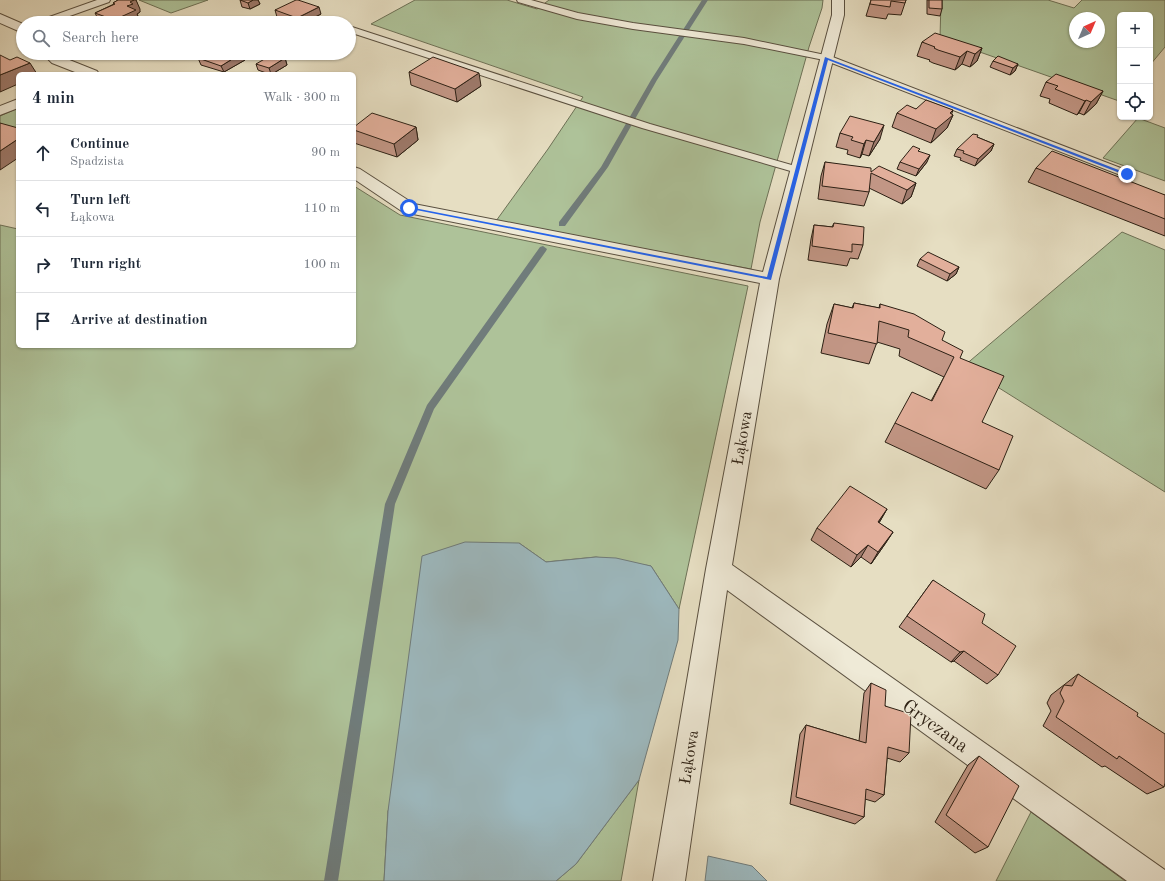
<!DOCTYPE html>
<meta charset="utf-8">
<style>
:root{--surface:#fff;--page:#f6f6f7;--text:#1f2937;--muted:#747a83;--line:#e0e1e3}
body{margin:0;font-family:"Old Standard TT",serif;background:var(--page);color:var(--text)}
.controls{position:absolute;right:12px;top:12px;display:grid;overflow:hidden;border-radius:6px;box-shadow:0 1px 3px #0004}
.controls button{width:36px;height:36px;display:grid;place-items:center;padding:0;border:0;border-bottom:1px solid var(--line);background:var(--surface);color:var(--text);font:20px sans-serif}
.compass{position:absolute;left:1069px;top:12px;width:36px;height:36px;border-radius:50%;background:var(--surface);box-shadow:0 1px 3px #0004;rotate:44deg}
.stop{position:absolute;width:12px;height:12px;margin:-9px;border:3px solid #2563eb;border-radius:50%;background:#fff}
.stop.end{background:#2563eb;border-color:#fff;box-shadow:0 1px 4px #0008}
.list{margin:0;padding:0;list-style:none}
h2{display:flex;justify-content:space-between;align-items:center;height:52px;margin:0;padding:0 16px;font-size:17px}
h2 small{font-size:13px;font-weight:400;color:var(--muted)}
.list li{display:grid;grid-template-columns:26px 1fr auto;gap:12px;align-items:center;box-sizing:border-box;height:56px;padding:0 16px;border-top:1px solid var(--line)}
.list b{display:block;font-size:15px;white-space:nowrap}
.list p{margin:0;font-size:13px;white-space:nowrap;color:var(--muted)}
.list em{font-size:13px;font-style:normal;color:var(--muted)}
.icon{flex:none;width:22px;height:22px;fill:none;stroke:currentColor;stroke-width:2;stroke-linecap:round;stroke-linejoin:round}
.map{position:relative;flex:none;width:1165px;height:881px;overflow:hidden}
.search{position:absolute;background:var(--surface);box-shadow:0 1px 3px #0004;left:16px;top:16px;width:340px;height:44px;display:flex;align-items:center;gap:10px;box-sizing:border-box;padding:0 14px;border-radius:22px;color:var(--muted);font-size:15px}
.panel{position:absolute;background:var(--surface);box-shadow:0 1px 3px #0004;left:16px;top:72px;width:340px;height:276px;border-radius:6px}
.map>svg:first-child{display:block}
.green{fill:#aec299;stroke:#6d7156;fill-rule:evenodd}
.water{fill:#9db9bf;stroke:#707c7b}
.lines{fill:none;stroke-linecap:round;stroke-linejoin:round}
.stream{fill:#707c7b;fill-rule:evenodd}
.lane-casing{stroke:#5a5040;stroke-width:2}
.street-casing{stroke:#5a5040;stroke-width:2}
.lane{fill:#efead7;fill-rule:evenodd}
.street{fill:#efead7;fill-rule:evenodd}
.wall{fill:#c29685;stroke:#2c2014}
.shaded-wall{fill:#9e7a6c;stroke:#2c2014}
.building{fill:#e2af9b;stroke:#2c2014}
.route{fill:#2563eb}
.labels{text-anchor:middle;stroke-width:3;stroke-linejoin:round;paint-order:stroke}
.street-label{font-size:16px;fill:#2c2014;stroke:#efead7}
.near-street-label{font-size:19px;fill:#2c2014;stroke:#efead7}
</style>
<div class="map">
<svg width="1165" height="881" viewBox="0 0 1165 881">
<rect width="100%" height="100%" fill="#e6dec2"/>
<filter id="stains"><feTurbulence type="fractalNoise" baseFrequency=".005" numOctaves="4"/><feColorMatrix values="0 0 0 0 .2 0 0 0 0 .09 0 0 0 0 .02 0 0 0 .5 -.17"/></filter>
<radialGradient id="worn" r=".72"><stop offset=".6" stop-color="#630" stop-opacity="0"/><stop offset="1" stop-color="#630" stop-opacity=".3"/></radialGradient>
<g class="green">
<polygon points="139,0 208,0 171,13"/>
<polygon points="415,0 507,0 537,9 549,0 823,0 822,8 809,47 760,222 751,269 496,221 548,149 583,97 371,24"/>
<path d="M941,0H1048L1074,8L1082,0H1165V47L1150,65V15H1120L1119,101L940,38ZM1075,18H1099V42H1075Z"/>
<polygon points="18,108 18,135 0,130 0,116"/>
<polygon points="1138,118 1165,128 1165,181 1103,158"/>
<polygon points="354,186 400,215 748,286 679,609 651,566 596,557 546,562 519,543 388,811 384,881 0,881 0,225 18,229 18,346 354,346"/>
<polygon points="1122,232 1165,250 1165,492 964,366"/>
<polygon points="639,780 621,881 556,881 576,864"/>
<polygon points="1031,812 1125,881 996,881"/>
</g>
<g class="water">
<polygon points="465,542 519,543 546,562 596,557 616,558 651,566 679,609 678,640 639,780 576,864 556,881 384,881 388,811 422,556"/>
<polygon points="708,856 752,866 767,881 705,881"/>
</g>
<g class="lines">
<g class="stream">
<polygon points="702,0 708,0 657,80 608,167 565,226 559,226 559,222 601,167 651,80"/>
<polygon points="543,246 547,249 546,251 434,409 395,504 338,881 324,881 385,504 427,405 540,247"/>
</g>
<g class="lane-casing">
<g id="lane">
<polygon points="97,0 110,0 109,2 50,23 36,23 38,21"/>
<polygon points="517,0 531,0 578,13 633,23 744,38 830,56 1131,172 1133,174 1131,176 1123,176 824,60 744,44 633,29 577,19 518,2"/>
<polygon points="321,17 332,21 334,23 318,22 316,20"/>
<polygon points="349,26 650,124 802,168 804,170 802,172 794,172 642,128 349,32"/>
</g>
</g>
<g class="street-casing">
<g id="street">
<polygon points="832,0 844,0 844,15 779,279 732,565 1165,870 1165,881 1127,881 727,590 685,881 653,881 706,569 760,283 403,212 354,179 354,167 360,169 414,204 763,272 832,15"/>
<polygon points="0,14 23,24 23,33 0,23"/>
<polygon points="42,53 57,53 62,57 97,71 99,74 80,74 52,63"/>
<polygon points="18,99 18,108 0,115 0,106"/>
</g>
</g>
<use href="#lane" class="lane"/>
<use href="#street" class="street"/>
</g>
<g class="wall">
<polygon points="118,0 136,0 140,12 137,14 141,23 100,23 95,13 114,4 113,3"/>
<polygon points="240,0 258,0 260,4 250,9 242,7"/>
<polygon points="871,0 906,0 901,15 888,14 886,19 866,16"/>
<polygon points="927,0 942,0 942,9 940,16 927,14"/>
<polygon points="275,10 321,14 303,23 294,23 277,17"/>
<polygon points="922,42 982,48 977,61 970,67 962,64 955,70 933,63 929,61 930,60 917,56"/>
<polygon points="202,53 242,53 245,60 224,72 201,65 198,58 203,55"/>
<polygon points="285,58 287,65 272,74 269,74 258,70 256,64"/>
<polygon points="993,61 1018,64 1015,71 1010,75 990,67"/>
<polygon points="409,72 481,86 457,102 411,85"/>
<polygon points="1046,82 1103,91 1096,104 1084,115 1079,113 1077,115 1049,103 1050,99 1040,96"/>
<polygon points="916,109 952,114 953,115 947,128 931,143 892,127 897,113"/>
<polygon points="354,127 416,127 418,140 397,157 354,143"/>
<polygon points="840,133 880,139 869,156 862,154 860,158 847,154 848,150 836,147"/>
<polygon points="977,137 994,144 991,151 975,166 960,160 961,158 954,156 957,149"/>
<polygon points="919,151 927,162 916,176 897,169 900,162"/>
<polygon points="825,162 871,172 916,183 911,197 902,204 869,188 869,192 864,206 818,199 821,176"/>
<polygon points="1036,168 1165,195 1165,236 1028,182"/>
<polygon points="834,223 863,245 858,259 850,258 847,266 808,260 811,239 814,225 832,227"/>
<polygon points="920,259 959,267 956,274 947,281 917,266"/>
<polygon points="854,303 879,308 880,304 942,340 960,358 999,470 986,489 885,442 895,423 931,401 944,377 899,356 900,349 877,342 869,364 821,353 827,324 834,304 852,308"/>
<polygon points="887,509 879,523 893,532 885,544 871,564 861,557 851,567 811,540 817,528"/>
<polygon points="933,580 982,623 998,675 987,684 954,661 951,662 899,627"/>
<polygon points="1078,674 1137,716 1164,787 1147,794 1105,766 1102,767 1043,726 1051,711 1047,703 1051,695"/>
<polygon points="871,683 885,706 909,753 900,762 887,758 884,795 875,802 865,799 864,817 855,824 790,804 800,734 806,725 859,741 864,693"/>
<polygon points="979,756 988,847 975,853 935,822 968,765"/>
</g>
<g class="shaded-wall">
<polygon points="132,0 136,0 140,9 140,12 137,14 141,23 115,23 114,20"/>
<polygon points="253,0 258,0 260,4 250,9 248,3"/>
<polygon points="319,7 321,14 303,23 299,23 297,18"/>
<polygon points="982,48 977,61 970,67 975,54"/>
<polygon points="967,51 962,64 955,70 960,57"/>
<polygon points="242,53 245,60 224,72 221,66"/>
<polygon points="285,58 287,65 272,74 271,74 269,68"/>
<polygon points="30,63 37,74 18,74 18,84 0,92 0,75"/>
<polygon points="1018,64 1015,71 1010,75 1013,68"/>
<polygon points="479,73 481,86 457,102 455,89"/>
<polygon points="1103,91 1096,104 1084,115 1091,102"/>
<polygon points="1086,100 1079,113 1077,115 1085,101"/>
<polygon points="953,110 951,116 953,115 947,128 931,143 936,129 950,113"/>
<polygon points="884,125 880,139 869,156 874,142"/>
<polygon points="416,127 418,140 397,157 394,144"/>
<polygon points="18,139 18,158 0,170 0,151"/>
<polygon points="866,140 862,154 860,158 864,144"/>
<polygon points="994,144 991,151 975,166 978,159"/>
<polygon points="930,155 927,162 916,176 919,169"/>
<polygon points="916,183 911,197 902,204 907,190"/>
<polygon points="959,267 956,274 947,281 950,274"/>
<polygon points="887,509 880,521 871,534 878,522"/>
<polygon points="893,532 885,544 871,564 878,552"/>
<polygon points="868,545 861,557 851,567 857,555"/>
<polygon points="964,651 954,661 951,662 960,652"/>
</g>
<g class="building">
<polygon points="118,0 134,0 130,2 133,4 127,6 136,10 114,20 95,13 115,4 113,3"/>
<polygon points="240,0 253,0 248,3"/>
<polygon points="296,0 298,0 319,7 297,18 275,10"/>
<polygon points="871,0 906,0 905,3 891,1 890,7 870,4"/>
<polygon points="929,0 942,0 942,9 929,8"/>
<polygon points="935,33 982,48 975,54 967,51 960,57 938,50 934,48 935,47 922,42"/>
<polygon points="205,53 242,53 221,66 198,58 207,53"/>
<polygon points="273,54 285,58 269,68 256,64"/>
<polygon points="0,55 10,60 17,57 30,63 0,75"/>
<polygon points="998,56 1018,64 1013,68 993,61"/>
<polygon points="433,57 479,73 455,89 409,72"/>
<polygon points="1056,74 1103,91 1091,102 1086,100 1085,101 1055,89 1058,86 1046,82"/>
<polygon points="926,100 953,110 950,113 953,115 936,129 897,113 907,105 916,109"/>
<polygon points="372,113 416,127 394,144 354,130 354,127"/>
<polygon points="850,116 884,125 874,142 866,140 864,144 851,140 853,137 840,133"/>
<polygon points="0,123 18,128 18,139 0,151"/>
<polygon points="973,134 978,135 977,137 994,144 978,159 963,153 964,151 957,149"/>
<polygon points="913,146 920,149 918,151 930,155 919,169 900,162"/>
<polygon points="1052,151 1165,195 1165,219 1036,168"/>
<polygon points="825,162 871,168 871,172 879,166 916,183 907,190 871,173 869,192 822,186"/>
<polygon points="834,223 864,227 863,245 852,244 852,252 812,246 814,225 833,227"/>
<polygon points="928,252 959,267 950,274 920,259"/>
<polygon points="854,303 880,308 880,304 914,314 945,332 942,340 963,351 960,358 1004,376 982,422 1013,436 999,470 895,423 912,392 932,401 954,357 908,337 909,330 879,321 877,344 828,333 834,304 853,308"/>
<polygon points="850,486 887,509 878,522 893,532 878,552 868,545 857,555 817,528"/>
<polygon points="933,580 985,614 982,623 1016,646 998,675 964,651 960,652 907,616"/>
<polygon points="1078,674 1138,713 1137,716 1165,734 1165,783 1164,787 1119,756 1117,759 1056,717 1064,701 1060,693 1064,685 1072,686"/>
<polygon points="871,683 886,690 885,706 911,714 909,753 888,747 884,795 866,789 864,817 796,797 806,725 866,743"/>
<polygon points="979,756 1019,786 988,847 946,815"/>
</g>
<polygon class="route" points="825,57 1129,174 1125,175 828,60 771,280 406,208 409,207 767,277"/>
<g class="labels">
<g class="street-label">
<text transform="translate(741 438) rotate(-80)" y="6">Łąkowa</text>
<text transform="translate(688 757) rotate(-81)" y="6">Łąkowa</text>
</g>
<g class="near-street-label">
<text transform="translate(936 725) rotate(36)" y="7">Gryczana</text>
</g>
</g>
<rect width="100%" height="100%" filter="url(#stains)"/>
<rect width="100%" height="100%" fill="url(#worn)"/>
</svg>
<div class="controls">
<button>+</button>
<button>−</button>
<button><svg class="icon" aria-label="locate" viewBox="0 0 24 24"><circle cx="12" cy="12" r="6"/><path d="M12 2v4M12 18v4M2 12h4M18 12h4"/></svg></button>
</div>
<svg class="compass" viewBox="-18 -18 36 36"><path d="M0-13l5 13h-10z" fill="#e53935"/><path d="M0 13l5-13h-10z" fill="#747a83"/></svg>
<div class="stop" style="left:409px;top:208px"></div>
<div class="stop end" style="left:1127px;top:174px"></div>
<div class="search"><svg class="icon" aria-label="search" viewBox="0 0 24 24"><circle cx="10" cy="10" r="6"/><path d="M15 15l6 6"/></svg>Search here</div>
<section class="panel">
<h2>4 min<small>Walk · 300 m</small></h2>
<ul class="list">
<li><svg class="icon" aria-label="ahead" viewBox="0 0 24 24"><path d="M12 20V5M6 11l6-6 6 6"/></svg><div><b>Continue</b><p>Spadzista</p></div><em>90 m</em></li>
<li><svg class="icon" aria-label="left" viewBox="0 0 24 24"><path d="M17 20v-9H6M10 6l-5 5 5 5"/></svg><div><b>Turn left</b><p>Łąkowa</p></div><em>110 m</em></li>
<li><svg class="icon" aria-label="right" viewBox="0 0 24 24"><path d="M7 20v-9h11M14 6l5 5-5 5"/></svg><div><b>Turn right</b></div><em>100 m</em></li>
<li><svg class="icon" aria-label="arrive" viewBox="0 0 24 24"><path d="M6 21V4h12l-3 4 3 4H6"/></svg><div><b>Arrive at destination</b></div></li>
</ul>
</section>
</div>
